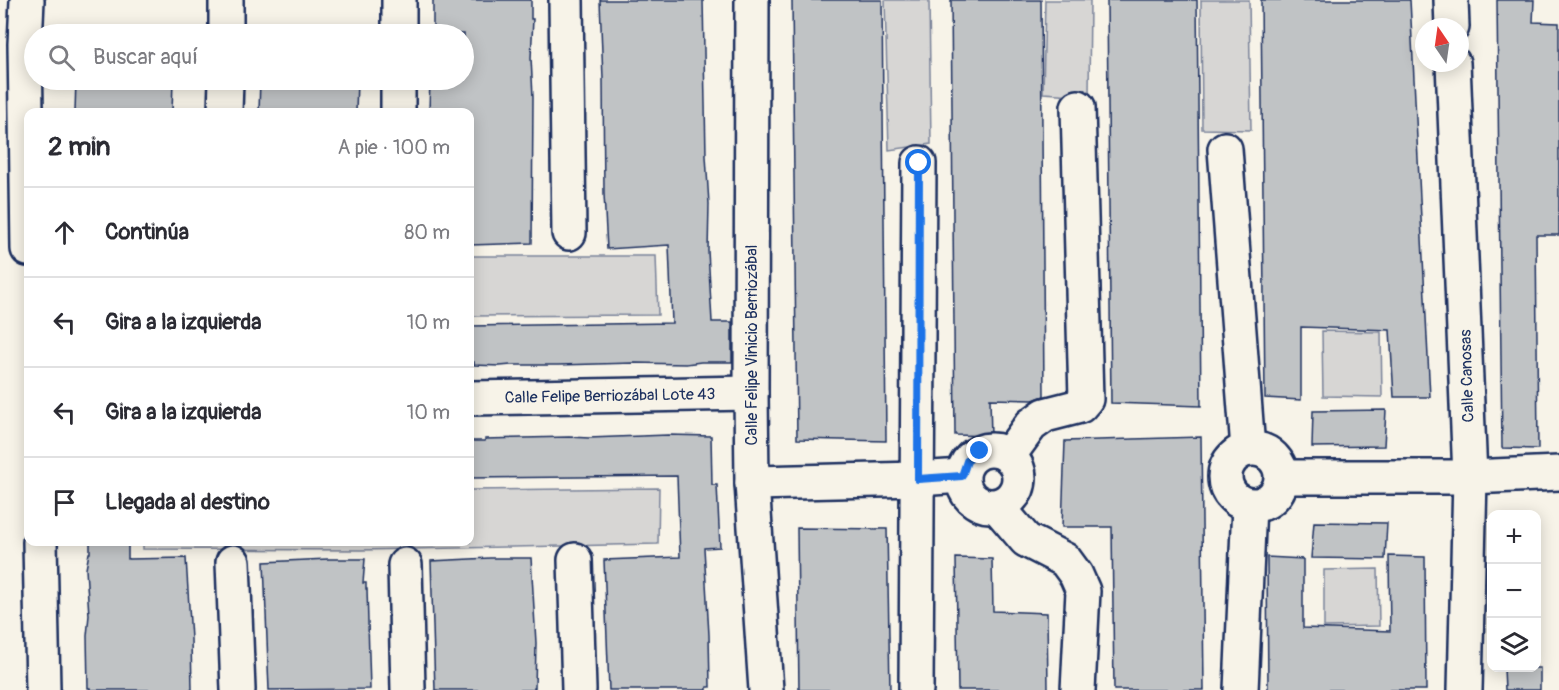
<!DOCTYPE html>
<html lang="es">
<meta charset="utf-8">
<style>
:root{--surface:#fff;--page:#f2f2f3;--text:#2b2b33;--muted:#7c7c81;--line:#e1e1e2}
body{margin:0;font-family:Pangolin,sans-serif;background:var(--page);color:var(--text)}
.controls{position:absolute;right:18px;bottom:18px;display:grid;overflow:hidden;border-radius:12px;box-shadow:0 3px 15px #0003}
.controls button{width:54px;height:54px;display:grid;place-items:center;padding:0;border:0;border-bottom:2px solid var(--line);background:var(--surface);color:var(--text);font:30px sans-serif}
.compass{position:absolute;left:1415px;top:18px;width:54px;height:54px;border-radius:50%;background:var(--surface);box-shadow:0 3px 15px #0003;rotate:347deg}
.stop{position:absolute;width:18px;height:18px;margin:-14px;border:4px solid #1a73e8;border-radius:50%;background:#fff}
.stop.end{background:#1a73e8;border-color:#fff;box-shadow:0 2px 6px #0008}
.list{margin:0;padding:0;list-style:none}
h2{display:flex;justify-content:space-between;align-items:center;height:78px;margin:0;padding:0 24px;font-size:26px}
h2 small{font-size:20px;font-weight:400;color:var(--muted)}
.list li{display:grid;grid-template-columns:39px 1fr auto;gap:18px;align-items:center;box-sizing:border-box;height:90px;padding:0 24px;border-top:2px solid var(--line)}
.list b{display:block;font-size:22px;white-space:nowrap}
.list em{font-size:20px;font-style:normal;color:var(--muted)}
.icon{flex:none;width:33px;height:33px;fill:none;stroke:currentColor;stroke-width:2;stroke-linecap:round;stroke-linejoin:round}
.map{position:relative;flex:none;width:1559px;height:690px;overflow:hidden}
.search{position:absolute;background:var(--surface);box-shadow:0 3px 15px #0003;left:24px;top:24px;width:450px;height:66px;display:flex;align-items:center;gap:15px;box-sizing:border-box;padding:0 21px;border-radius:33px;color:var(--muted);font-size:22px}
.panel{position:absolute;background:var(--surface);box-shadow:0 3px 15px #0003;left:24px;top:108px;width:450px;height:438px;border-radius:12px}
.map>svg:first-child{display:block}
.green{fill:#d7d6d4;stroke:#798299;stroke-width:1.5}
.building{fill:#c0c3c5;stroke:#1b2f5e;stroke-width:1.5}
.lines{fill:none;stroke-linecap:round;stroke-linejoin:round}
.minor-casing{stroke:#1b2f5e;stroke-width:38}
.minor{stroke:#f7f3e8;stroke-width:33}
.route{stroke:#1a73e8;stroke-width:8}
.labels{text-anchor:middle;stroke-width:4.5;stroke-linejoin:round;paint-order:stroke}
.street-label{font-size:16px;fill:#1b2f5e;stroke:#f7f3e8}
</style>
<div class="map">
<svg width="1559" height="690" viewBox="0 0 1559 690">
<rect width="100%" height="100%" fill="#f7f3e8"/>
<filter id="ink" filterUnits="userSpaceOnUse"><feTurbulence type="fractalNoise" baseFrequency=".0167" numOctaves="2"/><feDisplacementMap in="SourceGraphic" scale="12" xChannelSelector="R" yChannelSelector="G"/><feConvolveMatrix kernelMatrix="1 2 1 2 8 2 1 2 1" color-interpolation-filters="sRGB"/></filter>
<g filter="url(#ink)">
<g class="green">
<polygon points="885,0 929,0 931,144 889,150"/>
<polygon points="1045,0 1090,0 1089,96 1043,93"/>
<polygon points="1201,0 1249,0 1251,130 1202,129"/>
<polygon points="470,256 656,256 658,315 470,316"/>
<polygon points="1322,331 1381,332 1382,397 1323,396"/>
<polygon points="659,488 658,544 361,550 143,549 143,542 470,542 470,490"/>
<polygon points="1378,569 1379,626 1324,627 1324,570"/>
</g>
<g class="building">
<polygon points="433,0 531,0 531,19 533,19 531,58 533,97 532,243 470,245 470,112 429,112 430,80 464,80 464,34 433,34"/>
<polygon points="600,0 703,0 706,156 709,204 708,251 712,322 732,322 732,362 701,362 686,364 634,363 558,365 511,365 500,366 474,365 474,362 470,362 470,326 672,323 669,245 607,249 604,194 603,79"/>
<polygon points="792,0 882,0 886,441 797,439"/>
<polygon points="951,0 1041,0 1044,396 1033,400 990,399 991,436 955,435"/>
<polygon points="1107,0 1197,0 1201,406 1111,403"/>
<polygon points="1261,0 1410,0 1430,397 1394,397 1390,330 1301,327 1301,400 1265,398"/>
<polygon points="1497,0 1534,0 1533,22 1559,23 1559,235 1536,235 1538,449 1502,448"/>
<polygon points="76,80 173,80 172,112 75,112"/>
<polygon points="260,80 357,80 356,112 259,112"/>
<polygon points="1386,410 1384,446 1312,447 1313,411"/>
<polygon points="668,435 711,436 712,485 717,485 720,547 704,548 709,635 710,687 707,687 707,690 609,690 604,560 680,557 677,476 470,478 470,441 485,441 485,439 569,437 589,438"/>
<polygon points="1201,437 1204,690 1114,690 1112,527 1062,527 1065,441"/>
<polygon points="1314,522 1387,523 1385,559 1311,558"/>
<polygon points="797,528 887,529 890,690 799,690"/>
<polygon points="90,542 128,542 128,559 186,558 191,639 192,690 90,690 90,688 88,688 87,636 89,615 86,569 89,553 90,553"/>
<polygon points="1389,556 1425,557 1426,690 1268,690 1267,557 1303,559 1303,628 1390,631"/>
<polygon points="490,558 531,558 536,643 535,688 534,688 534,690 435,690 431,561"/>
<polygon points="956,558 992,559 993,611 1047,613 1048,690 958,690"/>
<polygon points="328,559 365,559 363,583 366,583 366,589 367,589 370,689 269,690 264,562"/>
<polygon points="1504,668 1540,668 1540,690 1505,690"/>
</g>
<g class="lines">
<g class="minor-casing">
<g id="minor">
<polyline points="27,0 25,44 28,249"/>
<polyline points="566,0 569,233"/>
<polyline points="752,0 751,393 752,483 766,690"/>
<polyline points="1451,0 1452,27"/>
<polyline points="226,34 226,0"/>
<polyline points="399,34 399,0"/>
<polyline points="1453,63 1470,477 1465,690"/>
<polyline points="225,112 226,80"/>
<polyline points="398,112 398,80"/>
<polyline points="1225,149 1248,449"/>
<polyline points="470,398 751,393"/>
<circle cx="1253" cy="477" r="28"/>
<circle cx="991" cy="478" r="28"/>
<polyline points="1009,455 1031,425 1045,415 1080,406 1086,399 1078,107"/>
<polyline points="1282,477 1470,477 1559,473"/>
<polyline points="752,483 918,479 962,476"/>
<polyline points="997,506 1026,540 1065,560 1076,575 1083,591 1078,690"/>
<polyline points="40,542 43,690"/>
<polyline points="575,560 579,690"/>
<polyline points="233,562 238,690"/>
<polyline points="405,565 408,690"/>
<polyline points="916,690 919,163"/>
<polyline points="1241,690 1249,505"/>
</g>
</g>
<use href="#minor" class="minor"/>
</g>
</g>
<g class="lines" filter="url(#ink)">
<polyline class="route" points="919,163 918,479 962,476 967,461 980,451"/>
</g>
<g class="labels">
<g class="street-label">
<text transform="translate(751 345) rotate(-90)" y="6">Calle Felipe Vinicio Berriozábal</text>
<text transform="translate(1466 376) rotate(-92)" y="6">Calle Canosas</text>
<text transform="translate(610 395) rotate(-1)" y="6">Calle Felipe Berriozábal Lote 43</text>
</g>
</g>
</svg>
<div class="controls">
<button>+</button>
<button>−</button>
<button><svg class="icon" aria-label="layers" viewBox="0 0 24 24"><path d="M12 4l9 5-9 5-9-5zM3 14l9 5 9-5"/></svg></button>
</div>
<svg class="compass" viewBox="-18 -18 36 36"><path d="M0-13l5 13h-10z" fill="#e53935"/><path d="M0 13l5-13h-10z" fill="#7c7c81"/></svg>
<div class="stop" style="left:919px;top:163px"></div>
<div class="stop end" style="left:980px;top:451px"></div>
<div class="search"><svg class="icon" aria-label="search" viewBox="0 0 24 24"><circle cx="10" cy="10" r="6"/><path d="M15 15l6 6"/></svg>Buscar aquí</div>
<section class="panel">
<h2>2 min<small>A pie · 100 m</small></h2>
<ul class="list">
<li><svg class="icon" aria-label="ahead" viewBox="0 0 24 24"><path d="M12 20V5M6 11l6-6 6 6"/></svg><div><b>Continúa</b></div><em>80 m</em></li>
<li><svg class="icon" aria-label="left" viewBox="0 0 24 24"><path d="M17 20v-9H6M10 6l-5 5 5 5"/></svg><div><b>Gira a la izquierda</b></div><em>10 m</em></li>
<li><svg class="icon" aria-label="left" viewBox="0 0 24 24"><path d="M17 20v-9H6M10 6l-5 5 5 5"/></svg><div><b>Gira a la izquierda</b></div><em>10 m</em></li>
<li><svg class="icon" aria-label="arrive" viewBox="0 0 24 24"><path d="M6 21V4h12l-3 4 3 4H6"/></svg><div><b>Llegada al destino</b></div></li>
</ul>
</section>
</div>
